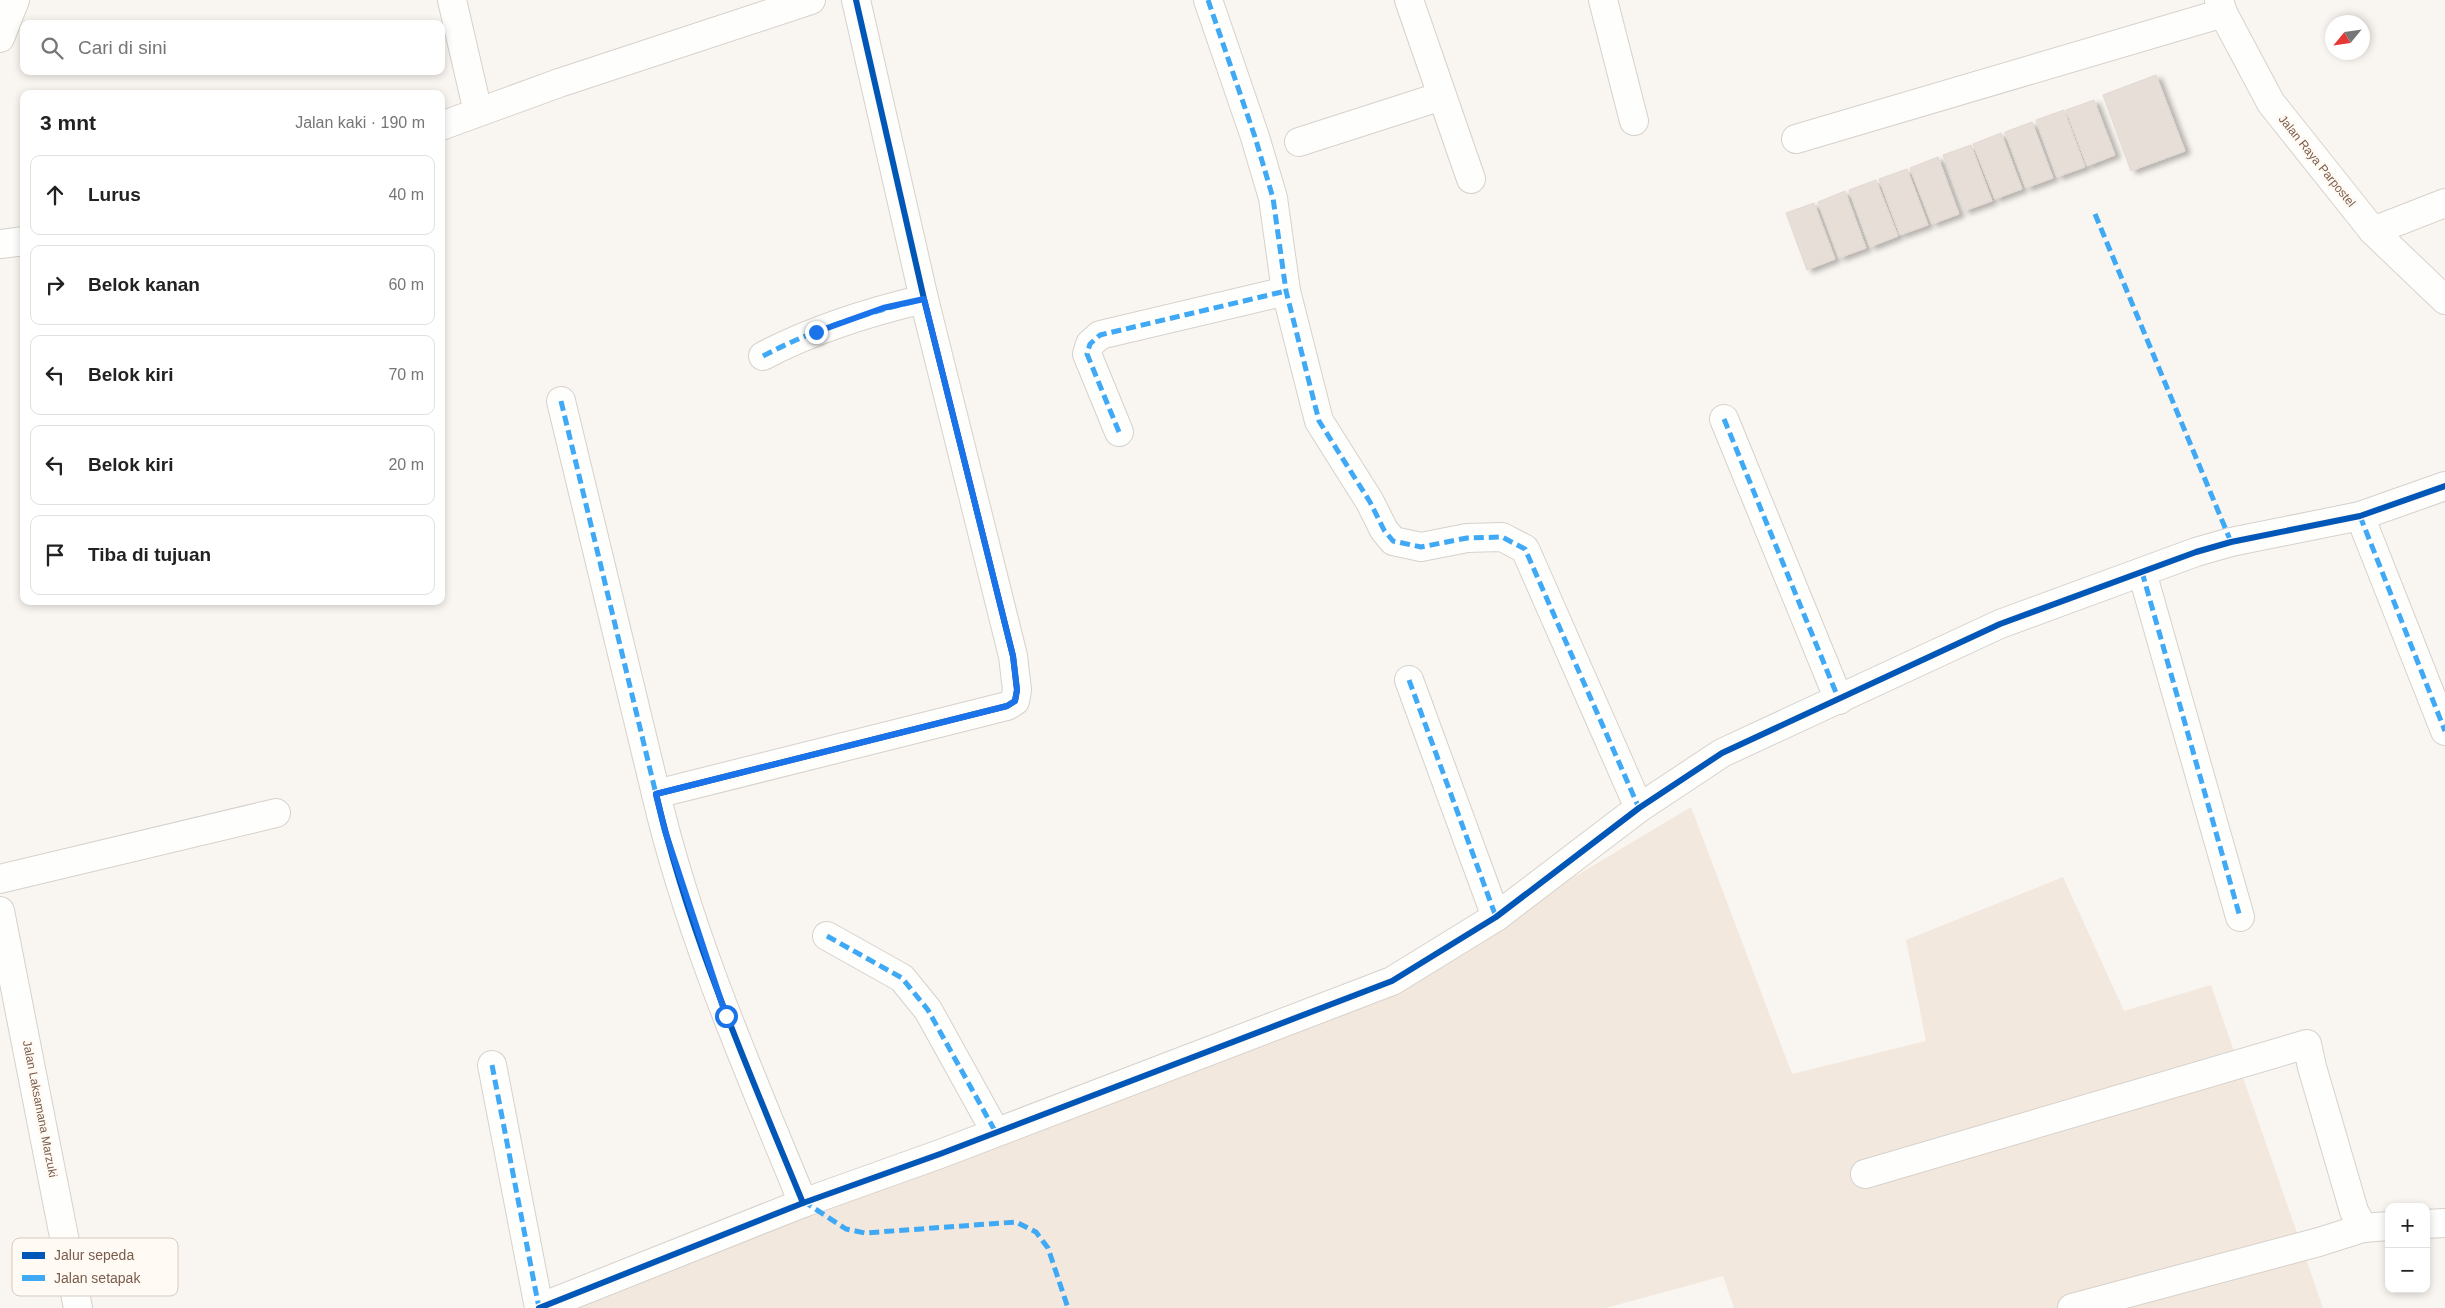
<!DOCTYPE html>
<html lang="id">
<meta charset="utf-8">
<style>
:root{--surface:#fff;--page:#f2f2f2;--text:#222;--muted:#767676;--line:#e0e0e0}
body{margin:0;font-family:Helvetica,sans-serif;background:var(--page);color:var(--text)}
.controls{position:absolute;right:15px;bottom:15px;display:grid;overflow:hidden;border-radius:10px;box-shadow:0 2px 8px #0003}
.controls button{width:45px;height:45px;display:grid;place-items:center;padding:0;border:0;border-bottom:1px solid var(--line);background:var(--surface);color:var(--text);font:25px sans-serif}
.compass{position:absolute;left:2325px;top:15px;width:45px;height:45px;border-radius:50%;background:var(--surface);box-shadow:0 2px 8px #0003;rotate:241deg}
.stop{position:absolute;width:15px;height:15px;margin:-11px;border:4px solid #1a73e8;border-radius:50%;background:#fff}
.stop.end{background:#1a73e8;border-color:#fff;box-shadow:0 1px 5px #0008}
.list{margin:0;padding:0;list-style:none}
h2{display:flex;justify-content:space-between;align-items:center;height:65px;margin:0;padding:0 20px;font-size:21px}
h2 small{font-size:16px;font-weight:400;color:var(--muted)}
.list li{display:grid;grid-template-columns:32px 1fr auto;gap:15px;align-items:center;box-sizing:border-box;height:80px;margin:0 10px 10px;padding:0 10px;border:1px solid var(--line);border-radius:10px}
.list b{display:block;font-size:19px;white-space:nowrap}
.list em{font-size:16px;font-style:normal;color:var(--muted)}
.icon{flex:none;width:28px;height:28px;fill:none;stroke:currentColor;stroke-width:2;stroke-linecap:round;stroke-linejoin:round}
.map{position:relative;flex:none;width:2445px;height:1308px;overflow:hidden}
.search{position:absolute;background:var(--surface);box-shadow:0 2px 8px #0003;left:20px;top:20px;width:425px;height:55px;display:flex;align-items:center;gap:12px;box-sizing:border-box;padding:0 18px;border-radius:10px;color:var(--muted);font-size:19px}
.panel{position:absolute;background:var(--surface);box-shadow:0 2px 8px #0003;left:20px;top:90px;width:425px;height:515px;border-radius:10px}
.map>svg:first-child{display:block}
.residential{fill:#f2e8de}
.building{fill:#e6ded7;stroke:#e2d8d2;filter:url(#shadow)}
.lines{fill:none;stroke-linecap:round;stroke-linejoin:round}
.minor-casing{stroke:#d7d1cb;stroke-width:30}
.secondary-casing{stroke:#d9d2cb;stroke-width:30}
.minor{stroke:#fefefd;stroke-width:28}
.secondary{stroke:#fefefd;stroke-width:28}
.quiet{stroke:#3fa9f5;stroke-width:5;stroke-dasharray:10 5;stroke-linecap:butt}
.cycleway-casing{stroke:#fffaf3;stroke-width:9}
.cycleway{stroke:#0057b8;stroke-width:6}
.route{stroke:#1a73e8;stroke-width:6}
.labels{text-anchor:middle;stroke-width:5;stroke-linejoin:round;paint-order:stroke}
.street-label{font-size:12px;fill:#7a5c4d;stroke:#fffaf3}
.key{fill:#fffaf3;stroke:#d7cbc1;stroke-width:1}
.key-label{font-size:14px;fill:#7a5c4d}
</style>
<div class="map">
<svg width="2445" height="1308" viewBox="0 0 2445 1308">
<defs>
<filter id="shadow"><feDropShadow dx="5.5" dy="3" stdDeviation="2.5" flood-color="#0004"/></filter>
</defs>
<rect width="100%" height="100%" fill="#f9f5f0"/>
<polygon class="residential" points="1691,807 1792,1074 1926,1041 1906,940 2063,877 2124,1011 2211,985 2323,1308 1734,1308 1723,1276 1606,1308 577,1308 895,1173 1469,940"/>
<g class="building">
<polygon points="2156,75 2185,151 2131,171 2103,95"/>
<polygon points="2094,100 2115,155 2087,166 2066,110"/>
<polygon points="2064,110 2085,167 2057,177 2036,120"/>
<polygon points="2032,122 2053,178 2026,188 2005,132"/>
<polygon points="2001,133 2022,189 1995,199 1973,144"/>
<polygon points="1971,145 1992,201 1964,211 1943,155"/>
<polygon points="1938,157 1959,214 1932,224 1910,168"/>
<polygon points="1907,169 1928,225 1900,235 1879,179"/>
<polygon points="1876,180 1898,236 1870,247 1849,190"/>
<polygon points="1845,191 1866,248 1839,258 1818,202"/>
<polygon points="1814,203 1835,259 1807,270 1786,213"/>
</g>
<g class="lines">
<g class="minor-casing">
<g id="minor">
<polyline points="452,0 478,112"/>
<polyline points="1208,0 1255,137 1273,198 1286,291 1319,421 1370,502 1384,530 1393,541 1421,547 1467,538 1502,537 1525,549 1639,808"/>
<polyline points="1409,0 1471,179"/>
<polyline points="1603,0 1634,121"/>
<polyline points="0,38 15,0"/>
<polyline points="441,126 559,83 811,0"/>
<polyline points="1796,139 2223,13"/>
<polyline points="1299,142 1442,96"/>
<polyline points="2373,231 2445,203"/>
<polyline points="0,244 24,241"/>
<path d="M763,356C814,329 869,312 924,299"/>
<polyline points="561,401 656,794"/>
<polyline points="1724,419 1839,700"/>
<polyline points="1119,432 1087,354 1090,344 1100,335 1286,291"/>
<polyline points="2360,516 2445,731"/>
<polyline points="2142,572 2240,917"/>
<polyline points="1409,680 1496,917"/>
<polyline points="0,879 276,813"/>
<polyline points="0,911 78,1308"/>
<polyline points="827,936 902,978 928,1010 995,1131"/>
<polyline points="492,1065 539,1308"/>
<polyline points="1865,1174 2307,1044 2312,1067 2354,1211 2363,1228 2389,1226"/>
<path d="M803,1203C748,1069 689,935 656,794L1007,706L1015,701L1017,690L1013,656L924,299L856,0"/>
<polyline points="2426,1224 2445,1223"/>
<polyline points="539,1308 803,1203 940,1154 1392,981 1496,917 1639,808 1722,753 2000,624 2196,552 2231,542 2360,516 2445,486"/>
<polyline points="2072,1308 2319,1242 2363,1228"/>
</g>
</g>
<g class="secondary-casing">
<polyline id="secondary" points="2219,0 2223,13 2271,103 2373,231 2445,300"/>
</g>
<use href="#minor" class="minor"/>
<use href="#secondary" class="secondary"/>
<g class="quiet">
<polyline points="1208,0 1255,137 1273,198 1286,291 1319,421 1370,502 1384,530 1393,541 1421,547 1467,538 1502,537 1525,549 1639,808"/>
<polyline points="2095,214 2231,542"/>
<path d="M763,356C814,329 869,312 924,299"/>
<polyline points="561,401 656,794"/>
<polyline points="1724,419 1839,700"/>
<polyline points="1119,432 1087,354 1090,344 1100,335 1286,291"/>
<polyline points="2360,516 2445,731"/>
<polyline points="2142,572 2240,917"/>
<polyline points="1409,680 1496,917"/>
<polyline points="827,936 902,978 928,1010 995,1131"/>
<polyline points="492,1065 539,1308"/>
<polyline points="803,1201 846,1229 865,1233 1016,1222 1036,1232 1048,1248 1068,1308"/>
</g>
<g class="cycleway-casing">
<g id="cycleway">
<path d="M803,1203C748,1069 689,935 656,794L1007,706L1015,701L1017,690L1013,656L924,299L856,0"/>
<polyline points="539,1308 803,1203 940,1154 1392,981 1496,917 1639,808 1722,753 2000,624 2196,552 2231,542 2360,516 2445,486"/>
</g>
</g>
<use href="#cycleway" class="cycleway"/>
</g>
<g class="lines">
<polyline class="route" points="726,1016 665,831 656,794 1007,706 1015,701 1017,690 1013,656 924,299 883,308 816,332"/>
</g>
<g class="labels">
<g class="street-label">
<text transform="translate(2317 161) rotate(51)" y="4">Jalan Raya Parpostel</text>
<text transform="translate(40 1109) rotate(79)" y="4">Jalan Laksamana Marzuki</text>
</g>
</g>
<rect x="12" y="1238" width="166" height="58" rx="8" class="key"/>
<rect x="22" y="1252" width="23" height="7" fill="#0057b8"/>
<rect x="22" y="1275" width="23" height="6" fill="#3fa9f5"/>
<g class="key-label">
<text x="54" y="1260">Jalur sepeda</text>
<text x="54" y="1283">Jalan setapak</text>
</g>
</svg>
<div class="controls">
<button>+</button>
<button>−</button>
</div>
<svg class="compass" viewBox="-18 -18 36 36"><path d="M0-13l5 13h-10z" fill="#e53935"/><path d="M0 13l5-13h-10z" fill="#767676"/></svg>
<div class="stop" style="left:726px;top:1016px"></div>
<div class="stop end" style="left:816px;top:332px"></div>
<div class="search"><svg class="icon" aria-label="search" viewBox="0 0 24 24"><circle cx="10" cy="10" r="6"/><path d="M15 15l6 6"/></svg>Cari di sini</div>
<section class="panel">
<h2>3 mnt<small>Jalan kaki · 190 m</small></h2>
<ul class="list">
<li><svg class="icon" aria-label="ahead" viewBox="0 0 24 24"><path d="M12 20V5M6 11l6-6 6 6"/></svg><div><b>Lurus</b></div><em>40 m</em></li>
<li><svg class="icon" aria-label="right" viewBox="0 0 24 24"><path d="M7 20v-9h11M14 6l5 5-5 5"/></svg><div><b>Belok kanan</b></div><em>60 m</em></li>
<li><svg class="icon" aria-label="left" viewBox="0 0 24 24"><path d="M17 20v-9H6M10 6l-5 5 5 5"/></svg><div><b>Belok kiri</b></div><em>70 m</em></li>
<li><svg class="icon" aria-label="left" viewBox="0 0 24 24"><path d="M17 20v-9H6M10 6l-5 5 5 5"/></svg><div><b>Belok kiri</b></div><em>20 m</em></li>
<li><svg class="icon" aria-label="arrive" viewBox="0 0 24 24"><path d="M6 21V4h12l-3 4 3 4H6"/></svg><div><b>Tiba di tujuan</b></div></li>
</ul>
</section>
</div>
